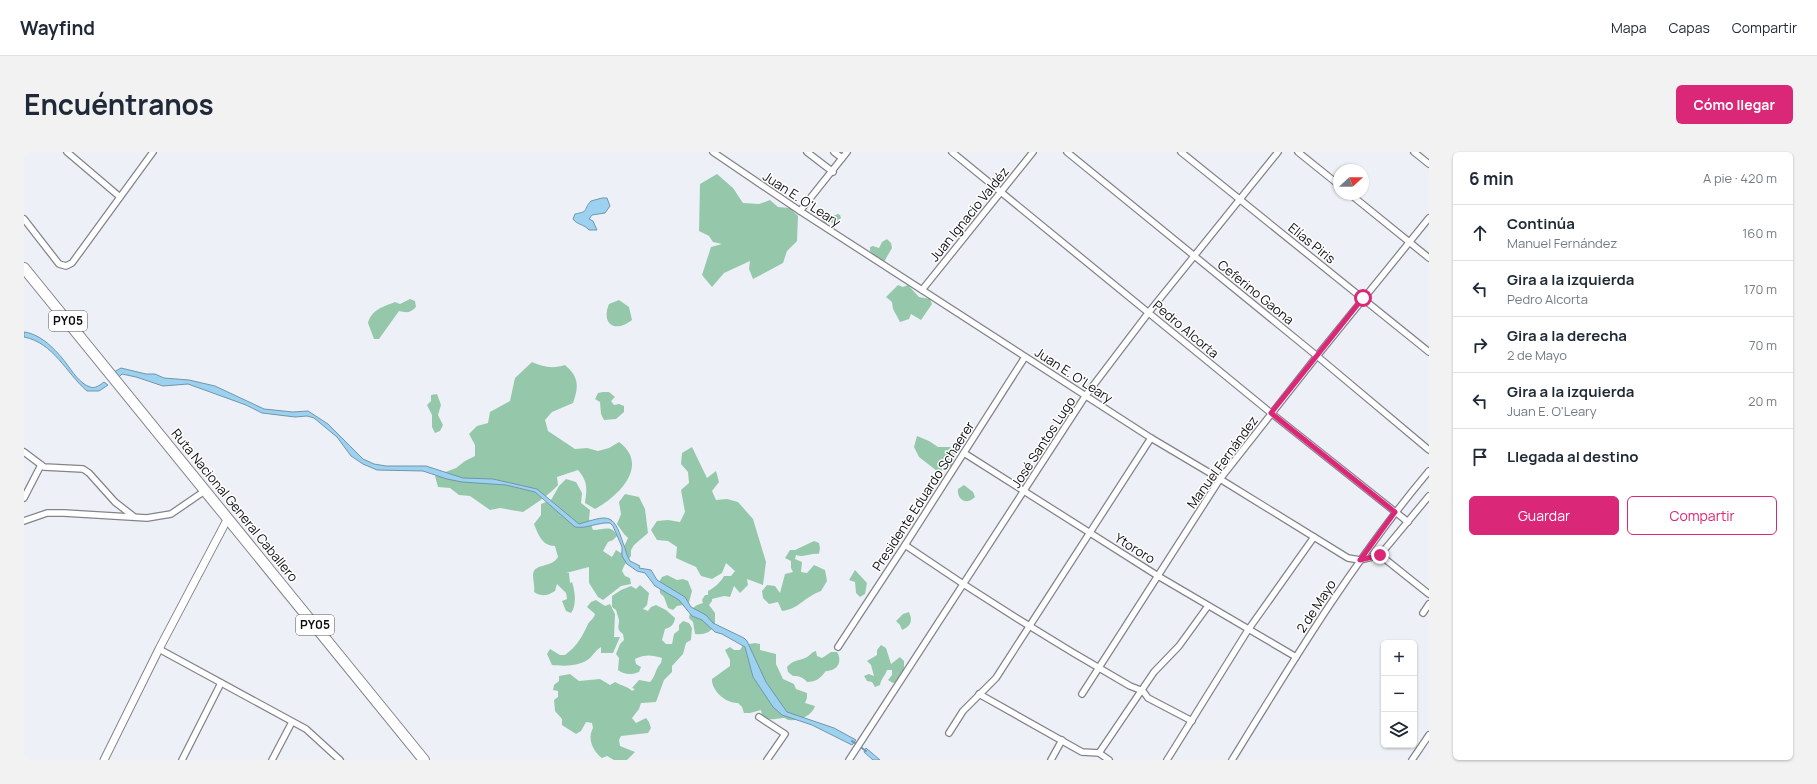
<!DOCTYPE html>
<html lang="es">
<meta charset="utf-8">
<style>
:root{--surface:#fff;--page:#f2f2f3;--text:#1f2937;--muted:#747a83;--line:#e0e1e3;--accent:#db2777}
body{margin:0;font-family:Manrope,sans-serif;background:var(--page);color:var(--text)}
.controls{position:absolute;right:12px;bottom:12px;display:grid;overflow:hidden;border-radius:6px;box-shadow:0 1px 3px #0004}
.controls button{width:36px;height:36px;display:grid;place-items:center;padding:0;border:0;border-bottom:1px solid var(--line);background:var(--surface);color:var(--text);font:20px sans-serif}
.compass{position:absolute;left:1309px;top:12px;width:36px;height:36px;border-radius:50%;background:var(--surface);box-shadow:0 1px 3px #0004;rotate:69deg}
.stop{position:absolute;width:12px;height:12px;margin:-9px;border:3px solid #db2777;border-radius:50%;background:#fff}
.stop.end{background:#db2777;border-color:#fff;box-shadow:0 1px 4px #0008}
.list{margin:0;padding:0;list-style:none}
h2{display:flex;justify-content:space-between;align-items:center;height:52px;margin:0;padding:0 16px;font-size:17px}
h2 small{font-size:13px;font-weight:400;color:var(--muted)}
.list li{display:grid;grid-template-columns:26px 1fr auto;gap:12px;align-items:center;box-sizing:border-box;height:56px;padding:0 16px;border-top:1px solid var(--line)}
.list b{display:block;font-size:15px;white-space:nowrap}
.list p{margin:0;font-size:13px;white-space:nowrap;color:var(--muted)}
.list em{font-size:13px;font-style:normal;color:var(--muted)}
.actions{display:flex;gap:8px;padding:12px 16px}
.actions a{flex:1;padding:9px 0;border:1px solid var(--accent);border-radius:6px;text-align:center;font-size:14px;color:var(--accent)}
.actions .main{background:var(--accent);color:#fff}
.icon{flex:none;width:22px;height:22px;fill:none;stroke:currentColor;stroke-width:2;stroke-linecap:round;stroke-linejoin:round}
.map{position:relative;flex:none;width:1405px;height:608px;overflow:hidden;border-radius:6px}
header{display:flex;align-items:center;gap:24px;box-sizing:border-box;height:56px;padding:0 20px;background:var(--surface);border-bottom:1px solid var(--line)}
header strong{font-size:19px}
nav{display:flex;gap:22px;margin-inline-start:auto;font-size:14px}
.intro{display:flex;align-items:center;justify-content:space-between;box-sizing:border-box;height:96px;padding:0 24px}
h1{margin:0;font-size:28px}
.button{padding:10px 18px;border-radius:6px;background:var(--accent);color:#fff;font-size:14px;font-weight:700}
main{display:flex;gap:24px;padding:0 24px}
aside{flex:1;background:var(--surface);border-radius:6px;box-shadow:0 1px 3px #0004}
.map>svg:first-child{display:block}
.forest{fill:#95c8aa}
.water{fill:#9cd1ef;stroke:#7196ac}
.lines{fill:none;stroke-linecap:round;stroke-linejoin:round}
.stream{stroke:#7196ac;stroke-width:2}
.minor-casing{stroke:#83848b;stroke-width:8}
.tertiary-casing{stroke:#83848b;stroke-width:9}
.trunk-casing{stroke:#83848b;stroke-width:12}
.minor{stroke:#fff;stroke-width:5.5}
.tertiary{stroke:#fff;stroke-width:7}
.trunk{stroke:#fff;stroke-width:10}
.route{stroke:#db2777;stroke-width:5}
.labels{text-anchor:middle;stroke-width:3;stroke-linejoin:round;paint-order:stroke}
.shield{fill:#fff;stroke:#565658;stroke-width:1}
.shield-label{font-size:12px;font-weight:bold;fill:#0e0e11}
.street-label{font-size:13px;fill:#0e0e11;stroke:#fff}
</style>
<header>
<strong>Wayfind</strong>
<nav><a>Mapa</a><a>Capas</a><a>Compartir</a></nav>
</header>
<div class="intro"><h1>Encuéntranos</h1><a class="button">Cómo llegar</a></div>
<main>
<div class="map">
<svg width="1405" height="608" viewBox="0 0 1405 608">
<rect width="100%" height="100%" fill="#eef0f7"/>
<g class="forest">
<polygon points="693,22 709,36 719,51 735,52 746,48 754,55 766,56 774,64 773,89 763,99 759,111 729,127 725,117 726,109 700,121 688,135 678,123 687,95 698,92 689,90 685,84 675,79 676,32"/>
<polygon points="814,62 816,63 817,66 809,72 806,69 803,70 802,74 797,72 797,68 801,67 801,64 806,65"/>
<polygon points="863,87 867,91 868,96 860,110 856,109 846,99 846,95 849,94 855,96 858,90"/>
<polygon points="874,133 879,135 884,133 895,145 906,147 908,152 897,168 887,162 885,167 876,170 869,157 868,150 862,145"/>
<path d="M386,147L391,149L392,155C386,161 383,161 375,159L355,187H350L344,171C348,157 359,155 371,150L376,152Z"/>
<path d="M595,148L605,155L608,168C590,182 577,171 585,152Z"/>
<path d="M508,210C520,215 528,217 541,213C555,225 555,234 549,251L528,260L521,268L524,279L551,297L563,296L574,299L585,296L595,290C626,313 595,344 571,357L561,351C563,336 564,330 554,318L533,325L534,333C526,342 510,353 499,360L476,356L466,358L446,344L435,343L426,336L414,335L411,324L432,316L441,309L451,304V293L445,282L453,274L464,271L466,260L486,249L491,226Z"/>
<polygon points="579,240 585,240 591,245 587,249 590,253 595,252 600,254 600,260 592,267 580,268 577,262 576,250 571,247 574,241"/>
<polygon points="413,242 417,253 414,263 419,273 416,279 411,281 408,275 408,263 403,253 407,249 407,243"/>
<polygon points="893,284 905,289 914,295 926,295 931,302 929,313 920,319 913,319 895,305 890,295"/>
<path d="M668,295L683,326L692,319L695,330L688,339L692,348L703,347L714,350L729,367L742,410L739,433L723,427L724,433L716,441L710,434L706,445L700,444L688,447V449L685,453L691,461V473C686,481 680,483 671,482L669,470L665,466C666,458 670,453 679,451L678,448L681,443H684V439C690,436 697,430 700,424H707L711,419L702,411L698,421L688,427L677,424L672,415L652,406L653,395L644,389L633,388L627,378L633,369L644,368L656,370L661,360L657,338L665,331L664,320L657,312L658,301Z"/>
<path d="M542,327L552,330L558,341L557,351L566,358L565,367L569,378C579,378 588,372 593,384L589,388L584,390L579,399L588,405L592,398L597,401L604,386L600,382L593,372L597,362L595,350L601,342L615,345L621,357L624,381L610,393L607,398V404L600,414L598,419L601,424L606,426L607,432L597,434L579,448L574,445L565,431V415L542,421H545L546,431L548,430C551,439 553,453 547,461L542,459L538,449L543,447L542,441L533,432L531,439C523,444 518,445 510,440C511,434 509,429 509,423C510,410 527,417 534,405L531,394C518,394 514,382 510,372L517,363V352L527,348L535,334Z"/>
<path d="M940,333L949,340L951,345C943,353 933,349 934,337Z"/>
<path d="M790,389L795,391L796,396L795,402C787,401 780,406 772,403L771,407L778,410L777,420L783,421L790,413L801,418L803,429L797,439C780,445 775,457 758,459L754,450L745,452L739,446L738,439L743,433L751,434L756,441L761,422L769,420L767,416V409L761,406L766,398H771Z"/>
<polygon points="831,418 843,431 841,442 836,445 832,441 831,430 825,428"/>
<polygon points="643,423 653,428 659,427 664,429 668,439 663,458 659,453 653,454 649,458 644,456 640,445 636,441 635,430 638,425"/>
<path d="M616,433L625,441L623,453L619,457L624,459L627,455L632,453L642,458L651,466C650,473 647,475 641,477L638,488L642,492H648L650,482L655,478V473L659,469L665,471L668,476L667,488L662,491L659,502L648,514V520L640,528L632,550L617,551L615,557L608,566L612,571L622,566L625,570L627,576L624,581L597,584L595,588L596,594L611,600L603,608H590L583,604L578,606C569,599 563,587 569,576L568,571L562,570L557,579L552,582L538,573V567L531,559L530,548L534,545V539L529,538L530,533L535,529V524L546,522L555,529C562,528 569,528 576,527L586,533L591,530C598,534 603,534 608,539L611,537L608,536L615,528L626,530C632,524 631,517 637,511L638,506C628,503 621,502 611,507L612,512L617,515L615,520C608,523 600,523 594,518L595,506L592,502L596,492L600,488L599,482C592,477 595,475 595,468C594,465 593,461 592,458L588,455V444L597,438L607,434L612,437Z"/>
<path d="M572,448L581,454L586,452L591,462L590,485H596L589,501H577V495C572,498 570,502 566,506C556,515 539,514 528,513L523,502L526,497L536,503H541C553,494 558,485 564,472C566,468 570,467 571,462L563,455L567,450Z"/>
<path d="M885,460C889,469 887,474 878,478L876,473L872,469L879,462Z"/>
<path d="M731,491L736,492V498L752,502V512L759,527L770,532L772,537L783,541V546L781,551L791,554C788,564 775,569 765,568C761,567 762,566 759,566C750,567 745,569 738,564L737,558L726,561H720L718,555L714,551C703,552 687,539 688,527L706,514V508L701,498L706,495L710,498H716L719,493Z"/>
<path d="M857,493L862,496L867,512L876,505L880,509V520L874,530L869,531L864,528L868,523V518H863C861,524 857,527 856,533L851,535L848,530L843,529L840,524L845,522L850,524L847,513L843,509L853,503V498Z"/>
<path d="M792,499L793,504L798,506L807,500H813C819,510 813,519 802,519C796,526 793,530 783,530C779,525 775,524 769,524L764,520L763,515C769,508 774,509 781,506C786,504 787,500 792,499Z"/>
</g>
<g class="water">
<path d="M578,46H583L586,54L581,61L568,63L565,67L569,69L573,78H565C560,72 553,73 549,67L551,62C566,59 558,59 567,49Z"/>
<path d="M0,180C17,182 32,198 42,211C48,219 56,232 66,235C71,237 76,233 80,230L84,233L75,239H63C42,221 30,191 0,185Z"/>
<path d="M97,216L122,222H131L140,226L165,228L191,234L240,257L269,260L284,259L304,272L339,307L350,312L362,314H402L439,326L469,327L513,337L555,372C583,364 589,359 599,391C602,397 602,403 606,409L616,414L615,416L627,418L633,428L661,445L667,455L682,463L689,471L720,486L723,489L742,530L763,560L810,576L832,588L828,593L788,573L758,563L749,555L729,525L721,495L698,482L691,480L678,468L668,464L655,448L631,434L621,421L613,419L603,412L598,404V395L589,374L586,371C574,370 563,377 551,375L511,340L482,333L438,330L423,327L399,319L353,318L339,312L327,304L313,285L290,266L283,264L271,265L238,261L222,253L164,232L139,234L112,225L98,222L95,225L90,220Z"/>
<polygon points="842,596 856,608 849,608 840,600"/>
</g>
<g class="lines">
<polyline class="stream" points="828,589 842,599"/>
<g class="minor-casing">
<g id="minor">
<polyline points="43,0 96,45"/>
<polyline points="689,0 776,59 1127,286 1196,327 1324,406 1336,408 1356,403"/>
<polyline points="783,0 809,20"/>
<polyline points="810,0 818,6"/>
<polyline points="928,0 1247,261 1384,370"/>
<polyline points="1043,0 1293,204 1405,298"/>
<polyline points="1157,0 1405,200"/>
<polyline points="1274,0 1315,33"/>
<polyline points="1390,0 1405,12"/>
<polyline points="1326,42 1405,106"/>
<polyline points="776,59 823,0"/>
<polyline points="0,67 35,112 42,114 48,111 129,0"/>
<polyline points="898,138 1009,0"/>
<polyline points="0,300 20,315 59,317 65,321 91,350 109,364"/>
<polyline points="940,301 1134,424 1272,505"/>
<polyline points="0,346 17,313"/>
<polyline points="0,369 23,361 40,361 123,366 147,362 182,338"/>
<path d="M881,393C954,443 1029,490 1106,534L1119,539L1124,546L1168,569"/>
<polyline points="1356,403 1405,344"/>
<polyline points="1356,403 1405,442"/>
<polyline points="1399,461 1405,452"/>
<polyline points="814,495 881,393 1001,205"/>
<polyline points="135,497 282,577 316,608"/>
<polyline points="955,542 1058,600 1075,601 1085,608"/>
<polyline points="1058,542 1196,327 1293,204 1405,66"/>
<polyline points="735,565 761,582 743,608"/>
<polyline points="925,581 939,559 972,526 981,512 1127,286"/>
<polyline points="1075,601 1130,520 1155,494 1184,454"/>
<polyline points="158,608 197,531"/>
<polyline points="248,608 268,570"/>
<polyline points="825,608 1062,243 1125,160 1254,0"/>
<polyline points="1027,608 1038,588"/>
<polyline points="1143,608 1224,478 1290,385"/>
<path d="M1208,608C1269,509 1330,408 1405,319"/>
<polyline points="1388,608 1405,583"/>
</g>
</g>
<g class="tertiary-casing">
<polyline id="tertiary" points="80,608 135,497 204,366"/>
</g>
<g class="trunk-casing">
<polyline id="trunk" points="0,116 400,608"/>
</g>
<use href="#minor" class="minor"/>
<use href="#tertiary" class="tertiary"/>
<use href="#trunk" class="trunk"/>
</g>
<g class="lines">
<polyline class="route" points="1339,146 1247,261 1371,360 1336,408 1356,403"/>
</g>
<g class="labels">
<g class="shield">
<rect x="25" y="159" width="38" height="20" rx="3"/>
<rect x="272" y="463" width="38" height="20" rx="3"/>
</g>
<g class="shield-label">
<text x="44" y="173">PY05</text>
<text x="291" y="477">PY05</text>
</g>
<g class="street-label">
<text transform="translate(778 47) rotate(33)" y="5">Juan E. O'Leary</text>
<text transform="translate(945 62) rotate(-51)" y="5">Juan Ignacio Valdéz</text>
<text transform="translate(1288 91) rotate(39)" y="5">Elías Piris</text>
<text transform="translate(1232 140) rotate(39)" y="5">Ceferino Gaona</text>
<text transform="translate(1162 177) rotate(40)" y="5">Pedro Alcorta</text>
<text transform="translate(1050 223) rotate(33)" y="5">Juan E. O'Leary</text>
<text transform="translate(1019 290) rotate(-57)" y="5">José Santos Lugo</text>
<text transform="translate(1198 310) rotate(-54)" y="5">Manuel Fernández</text>
<text transform="translate(899 344) rotate(-57)" y="5">Presidente Eduardo Schaerer</text>
<text transform="translate(211 353) rotate(51)" y="5">Ruta Nacional General Caballero</text>
<text transform="translate(1111 396) rotate(32)" y="5">Ytororo</text>
<text transform="translate(1292 454) rotate(-57)" y="5">2 de Mayo</text>
</g>
</g>
</svg>
<div class="controls">
<button>+</button>
<button>−</button>
<button><svg class="icon" aria-label="layers" viewBox="0 0 24 24"><path d="M12 4l9 5-9 5-9-5zM3 14l9 5 9-5"/></svg></button>
</div>
<svg class="compass" viewBox="-18 -18 36 36"><path d="M0-13l5 13h-10z" fill="#e53935"/><path d="M0 13l5-13h-10z" fill="#747a83"/></svg>
<div class="stop" style="left:1339px;top:146px"></div>
<div class="stop end" style="left:1356px;top:403px"></div>
</div>
<aside>
<h2>6 min<small>A pie · 420 m</small></h2>
<ul class="list">
<li><svg class="icon" aria-label="ahead" viewBox="0 0 24 24"><path d="M12 20V5M6 11l6-6 6 6"/></svg><div><b>Continúa</b><p>Manuel Fernández</p></div><em>160 m</em></li>
<li><svg class="icon" aria-label="left" viewBox="0 0 24 24"><path d="M17 20v-9H6M10 6l-5 5 5 5"/></svg><div><b>Gira a la izquierda</b><p>Pedro Alcorta</p></div><em>170 m</em></li>
<li><svg class="icon" aria-label="right" viewBox="0 0 24 24"><path d="M7 20v-9h11M14 6l5 5-5 5"/></svg><div><b>Gira a la derecha</b><p>2 de Mayo</p></div><em>70 m</em></li>
<li><svg class="icon" aria-label="left" viewBox="0 0 24 24"><path d="M17 20v-9H6M10 6l-5 5 5 5"/></svg><div><b>Gira a la izquierda</b><p>Juan E. O'Leary</p></div><em>20 m</em></li>
<li><svg class="icon" aria-label="arrive" viewBox="0 0 24 24"><path d="M6 21V4h12l-3 4 3 4H6"/></svg><div><b>Llegada al destino</b></div></li>
</ul>
<div class="actions"><a class="main">Guardar</a><a>Compartir</a></div>
</aside>
</main>
